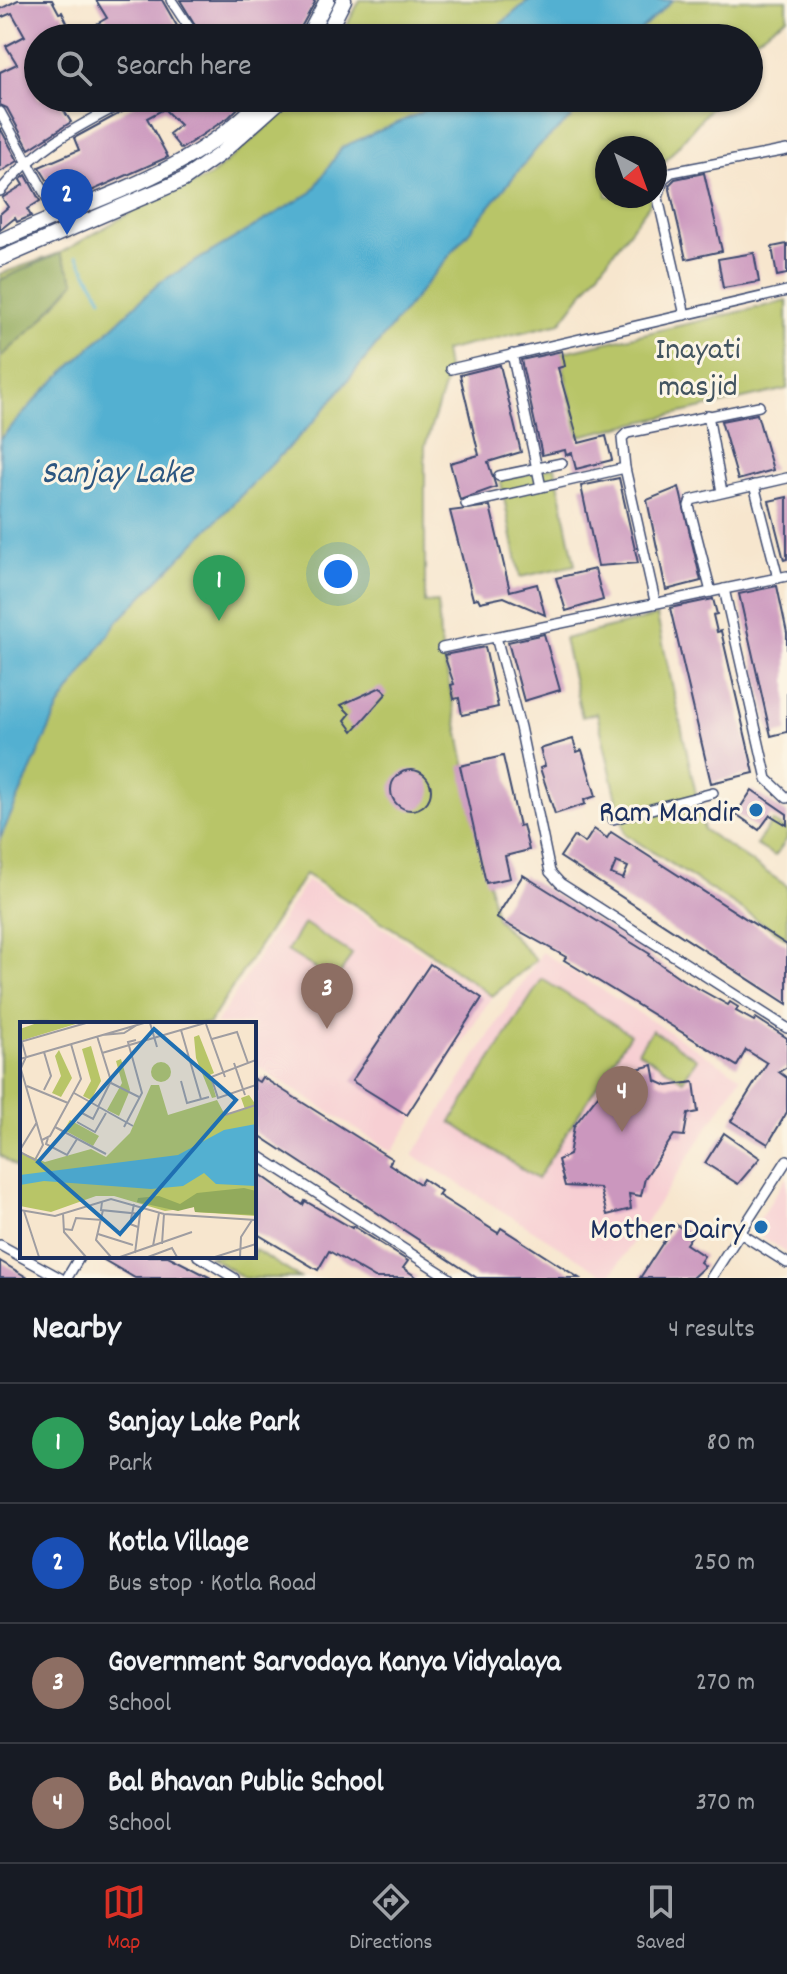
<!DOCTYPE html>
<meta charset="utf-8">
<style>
:root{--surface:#171b24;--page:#242831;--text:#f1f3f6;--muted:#9ea1a6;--line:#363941;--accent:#d93025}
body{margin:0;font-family:Dekko,sans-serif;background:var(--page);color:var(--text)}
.compass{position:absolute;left:595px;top:136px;width:72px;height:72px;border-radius:50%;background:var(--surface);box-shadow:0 2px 6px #0004;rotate:139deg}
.you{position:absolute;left:338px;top:574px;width:28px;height:28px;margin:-20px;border:6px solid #fff;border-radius:50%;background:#1a73e8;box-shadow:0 0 0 12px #1a73e833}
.badge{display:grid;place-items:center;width:52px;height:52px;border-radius:50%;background:var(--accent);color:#fff;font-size:26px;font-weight:700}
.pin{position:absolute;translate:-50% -66px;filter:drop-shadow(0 2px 4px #0008)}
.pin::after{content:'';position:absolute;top:42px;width:28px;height:24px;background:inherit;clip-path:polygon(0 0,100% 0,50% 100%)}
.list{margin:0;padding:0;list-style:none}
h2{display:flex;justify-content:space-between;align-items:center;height:104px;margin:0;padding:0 32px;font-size:34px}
h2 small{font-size:26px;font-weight:400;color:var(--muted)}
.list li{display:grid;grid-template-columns:52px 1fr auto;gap:24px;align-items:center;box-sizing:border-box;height:120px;padding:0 32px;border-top:2px solid var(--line)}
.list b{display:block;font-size:30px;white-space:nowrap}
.list p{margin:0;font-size:26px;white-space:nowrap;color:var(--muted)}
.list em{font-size:26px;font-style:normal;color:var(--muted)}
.icon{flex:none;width:44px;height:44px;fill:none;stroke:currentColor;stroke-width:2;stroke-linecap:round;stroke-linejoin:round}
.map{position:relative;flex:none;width:787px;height:1278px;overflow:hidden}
.search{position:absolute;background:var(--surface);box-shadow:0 2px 6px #0004;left:24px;right:24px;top:24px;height:88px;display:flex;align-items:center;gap:20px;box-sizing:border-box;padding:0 28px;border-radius:44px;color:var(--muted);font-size:30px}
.sheet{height:584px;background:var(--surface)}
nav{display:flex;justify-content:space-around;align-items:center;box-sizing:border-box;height:112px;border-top:2px solid var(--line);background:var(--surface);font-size:22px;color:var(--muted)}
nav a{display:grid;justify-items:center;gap:4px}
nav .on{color:var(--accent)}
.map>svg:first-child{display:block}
.built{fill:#f7cfd3}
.green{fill:#b8c567;stroke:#6a7a62;stroke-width:2}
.forest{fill:#92aa5c;stroke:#566c5d;stroke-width:2}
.water{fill:#53b0d1;stroke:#377098;stroke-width:2}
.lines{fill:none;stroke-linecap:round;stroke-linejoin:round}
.stream{stroke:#53b0d1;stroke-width:3}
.building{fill:#cb97be;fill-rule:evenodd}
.street-casing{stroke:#3c4a6f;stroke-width:12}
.secondary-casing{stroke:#3c4a6f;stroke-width:17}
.street{stroke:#fff;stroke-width:9}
.secondary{stroke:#fff;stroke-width:14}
.poi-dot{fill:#1f6fb2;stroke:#fcf5e5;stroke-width:3}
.labels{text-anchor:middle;stroke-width:6;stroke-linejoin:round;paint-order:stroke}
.park-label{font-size:32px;fill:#425460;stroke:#fcf5e5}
.poi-label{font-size:32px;fill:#1b2f5e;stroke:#fcf5e5;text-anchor:end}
.water-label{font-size:34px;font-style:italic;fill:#2c5680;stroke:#fcf5e5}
.inset-road{fill:none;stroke:#9f9da1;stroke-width:2}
.view{fill:#1f6fb2;fill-opacity:0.15;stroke:#1f6fb2;stroke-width:4}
.inset-edge{fill:none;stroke:#1b2f5e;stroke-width:4}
</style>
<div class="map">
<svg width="787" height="1278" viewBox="0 0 787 1278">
<rect width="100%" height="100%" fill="#fcf5e5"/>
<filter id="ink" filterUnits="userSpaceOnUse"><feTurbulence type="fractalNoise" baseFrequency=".0125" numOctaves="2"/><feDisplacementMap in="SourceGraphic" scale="16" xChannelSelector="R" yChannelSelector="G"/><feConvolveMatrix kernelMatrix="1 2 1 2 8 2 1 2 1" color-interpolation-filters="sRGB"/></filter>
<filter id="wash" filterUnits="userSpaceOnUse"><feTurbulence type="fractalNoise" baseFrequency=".006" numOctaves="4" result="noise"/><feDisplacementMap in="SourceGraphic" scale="32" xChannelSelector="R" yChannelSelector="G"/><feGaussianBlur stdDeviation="1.8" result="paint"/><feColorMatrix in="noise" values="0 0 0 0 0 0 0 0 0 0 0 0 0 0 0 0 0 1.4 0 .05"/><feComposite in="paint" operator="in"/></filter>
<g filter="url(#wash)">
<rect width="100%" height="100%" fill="#f7e6ce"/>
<g class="built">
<polygon points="307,880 492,996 392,1152 254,1064 254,1024 216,1024"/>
<polygon points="542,952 741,1077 609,1278 413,1155"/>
<polygon points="787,1177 787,1253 752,1230"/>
</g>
<g class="green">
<polygon points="360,0 787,0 787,17 749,43 749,38 340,38"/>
<polygon points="299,98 719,98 655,173 655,148 607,148 607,196 651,196 649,205 560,323 444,351 448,375 425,446 425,603 438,602 440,639 496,918 536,960 492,996 419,945 305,874 209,1024 22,1024 22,1172 0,1155 0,274 60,253 139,208 211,176"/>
<polygon points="787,301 787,389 579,436 560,353"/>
<polygon points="555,467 575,565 520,577 500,478"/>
<polygon points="657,616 704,830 787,886 787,939 625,834 597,713 582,717 564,639"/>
<polygon points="772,821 787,830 787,839 775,856 756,845"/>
<polygon points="304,923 352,954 336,981 287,951"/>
<polygon points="542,979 630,1034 537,1179 451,1122"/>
<polygon points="652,1030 697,1059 683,1080 638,1051"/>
<polygon points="254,1249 300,1278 244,1278 209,1256 254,1256"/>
</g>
<polygon class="forest" points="60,253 75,282 39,323 0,358 0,280"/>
<g class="water">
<polygon points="529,0 673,0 632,38 484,38"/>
<polygon points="442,98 578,98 571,118 538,147 318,417 118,621 59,707 0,839 0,439 41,394 159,283 312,192 342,147 418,114"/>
</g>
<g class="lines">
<polyline class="stream" points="77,256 102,298"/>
</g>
<g id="blocks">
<g class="building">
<polygon points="18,0 52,0 59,13 62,12 73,35 38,38 38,98 56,98 71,122 29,149 7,108 0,105 0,72 17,64 6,46 25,36 12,13 0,18 0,9"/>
<polygon points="96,0 162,0 184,38 72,38 107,18"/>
<polygon points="180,0 313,0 315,2 295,38 203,38"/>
<polygon points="139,98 248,98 229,117 181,149 169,134 180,125 164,109 147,118 168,157 62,204 39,167 79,150 74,138 135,105"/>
<polygon points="0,128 18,161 0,172"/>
<polygon points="704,173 722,251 686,259 669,185 675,179"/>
<polygon points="26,175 40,201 27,209 31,216 17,222 15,218 0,230 0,214 8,207 2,198 23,185 20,180"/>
<polygon points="787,244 787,274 777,276 772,247"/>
<polygon points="754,253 759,282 723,288 718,259"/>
<polygon points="562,351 565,366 558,368 579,443 606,436 612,460 576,469 572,453 566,455 565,450 542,455 521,360"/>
<polygon points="500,365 521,452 488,462 496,487 460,500 450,463 479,455 460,375"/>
<polygon points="757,414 773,470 738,480 721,421"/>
<polygon points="619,478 638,563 598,566 581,486"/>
<polygon points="679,487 701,581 666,590 647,500"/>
<polygon points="787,497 787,559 784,560 769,501"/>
<polygon points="490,506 510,591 537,584 545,615 504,597 480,602 478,598 473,599 450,511"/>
<polygon points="595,569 603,600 566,611 556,578"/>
<polygon points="777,586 787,633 787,732 771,736 739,594"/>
<polygon points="713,599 717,614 713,615 717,632 721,631 754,773 711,783 670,608"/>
<polygon points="544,634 560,690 524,701 508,642"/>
<polygon points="485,647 498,707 462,715 459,698 454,699 451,685 454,684 444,655"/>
<polygon points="381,687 387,693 353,731 345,720 350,714 341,705"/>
<polygon points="573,739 577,752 582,750 596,796 584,800 585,804 555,814 540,768 545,766 540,749"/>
<polygon points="503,756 519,826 523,825 529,850 505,856 510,878 486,883 460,766"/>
<circle cx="411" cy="790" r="20"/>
<polygon points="752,790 787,814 787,825 770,815 759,830 736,814"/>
<path d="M594,829L607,838L611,832L787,945V1004L560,857L574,836L585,843ZM616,862L628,867L623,879L611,874Z"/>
<polygon points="523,875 650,954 649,956 683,980 728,1005 730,1002 738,1007 736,1011 754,1021 756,1018 787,1038 787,1067 779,1072 787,1078 787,1112 768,1144 731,1121 767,1063 746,1050 737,1066 564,960 566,957 496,918"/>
<polygon points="430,964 482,998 407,1115 352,1081"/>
<polygon points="653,1065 656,1081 667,1086 694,1082 698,1112 688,1114 684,1136 674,1135 645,1178 641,1196 629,1194 631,1209 607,1215 600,1188 565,1186 558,1160 569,1155 574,1126 613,1076 627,1084 629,1071"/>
<polygon points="262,1077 392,1159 389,1164 420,1184 423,1179 441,1191 438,1195 498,1233 501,1228 579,1278 477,1278 254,1132 254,1079 259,1082"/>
<polygon points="724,1133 760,1158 738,1184 705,1163"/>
<polygon points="254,1170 303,1205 305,1201 352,1228 353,1226 408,1261 403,1268 418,1278 375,1278 329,1251 318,1270 254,1232"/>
<polygon points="675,1224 692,1235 686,1244 704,1256 700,1262 705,1266 692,1278 640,1278"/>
<polygon points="97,1256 168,1256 211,1278 135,1278"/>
<polygon points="0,1261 28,1278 0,1278"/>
</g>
</g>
</g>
<g filter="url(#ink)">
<use href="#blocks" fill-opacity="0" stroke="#3c4a6f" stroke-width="2"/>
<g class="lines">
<g class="street-casing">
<g id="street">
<polyline points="171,0 196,38"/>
<polyline points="0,112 65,230"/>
<path d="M0,191C40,144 79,126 132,98"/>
<polyline points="685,315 658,198 663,179 672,172 787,150"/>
<polyline points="512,354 541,487"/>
<polyline points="451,369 787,291"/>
<polyline points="708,415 722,492"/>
<polyline points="499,476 562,463"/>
<polyline points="754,485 778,578"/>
<polyline points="466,504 625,468"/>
<polyline points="724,589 767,779 787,798"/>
<polyline points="711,592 689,506 691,500 787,478"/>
<polyline points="655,601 625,468 622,438 627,433 759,406"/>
<polyline points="496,637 520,727 550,872 560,883 787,1028"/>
<polyline points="442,648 787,576"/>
<polyline points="613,819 713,793"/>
<polyline points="254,1153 449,1278"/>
<polyline points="740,1233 787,1263"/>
<polyline points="0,1245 60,1278"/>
<polyline points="198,1256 234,1278"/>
<polyline points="67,1278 80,1256"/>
<polyline points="711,1278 787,1160"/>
</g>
</g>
<g class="secondary-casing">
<g id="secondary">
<polyline points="307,38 327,0"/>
<polyline points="325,38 344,0"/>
<path d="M0,241C92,198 192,175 263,98"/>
<polyline points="0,259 183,180 220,154 283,98"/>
</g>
</g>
<use href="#street" class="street"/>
<use href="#secondary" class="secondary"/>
</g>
</g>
<g class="poi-dot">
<circle cx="756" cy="810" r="8"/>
<circle cx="761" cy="1227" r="8"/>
</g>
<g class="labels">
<g class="park-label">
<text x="698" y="358">Inayati<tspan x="698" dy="37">masjid</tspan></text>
</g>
<g class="poi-label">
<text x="740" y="821">Ram Mandir</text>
<text x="745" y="1238">Mother Dairy</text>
</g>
<g class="water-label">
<text x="117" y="482">Sanjay Lake</text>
</g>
</g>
<g transform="translate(20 1022)">
<rect width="236" height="236" fill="#f7e6ce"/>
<path d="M17,1H59L0,19V7ZM179,13L194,51L190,53L196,75L192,76L176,36L174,15ZM71,24L81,59L71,78L63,74L71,59L62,27ZM39,28L52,56L41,75L32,71L41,54L35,34ZM101,37L110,68L99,94L87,88L102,61L96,39ZM131 50a10 10 0 1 1 20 0a10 10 0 1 1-20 0ZM131,63H139L148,93L197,78L205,93L225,87L221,76L229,73L236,83V194L175,190L174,185L145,189L94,174H76L31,190L0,184V130L25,140L71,127L86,135L110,111ZM50,98L79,114L73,124L44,108Z" fill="#b8c567"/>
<path d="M224,166L236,169V193L175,190L174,185L158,189L117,180L118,176L139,174L160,182L177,171Z" fill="#92aa5c"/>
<path d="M236,102V164L196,162L184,151L163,164L131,167L24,159L0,163V153L158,133L204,108Z" fill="#53b0d1"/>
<path class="inset-road" d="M130,1L137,25M195,1H220M186,2L205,55M161,8L181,77M82,13L104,11L120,1M77,14L91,59L78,85M192,17L217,10L228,41M0,20L66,1M24,30L31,54L24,68M82,31L185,1M0,37L124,1M236,38L191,55L198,76L236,63M214,41L225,73M0,44L23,123L15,138L0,130M1,46L6,35L2,20M161,59L167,81L189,75M91,61L119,75M7,64L48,81M54,71L113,104M60,90L73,97L79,85M205,93L236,83M57,100L75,110L86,91M35,105L86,132M104,105L122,71L108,20L116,18M28,116L26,122L47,133L57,117M22,118L30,114L61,57L51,22M0,128L17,100M82,180L81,188L120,192L115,231M114,182L110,202L118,205M0,188L35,194L91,177L144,192L236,198M83,188L76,218L91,235M4,189L19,235M43,191L44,210L66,235M43,207L52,208L56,196L82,198M78,212L113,223M142,222L144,192M133,224L139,191M100,235L172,210M128,235L152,226L157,235M195,235L236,222M220,235L221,215L232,198"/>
<path class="view" d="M134,7L216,78L100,212L18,140Z"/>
<rect width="236" height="236" class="inset-edge"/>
</g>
</svg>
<svg class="compass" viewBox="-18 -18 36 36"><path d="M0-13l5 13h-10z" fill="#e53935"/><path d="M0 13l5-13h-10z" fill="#9ea1a6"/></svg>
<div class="you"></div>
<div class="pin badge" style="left:219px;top:621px;background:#2e9e5b">1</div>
<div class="pin badge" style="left:67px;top:235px;background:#1a4fb4">2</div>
<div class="pin badge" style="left:327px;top:1029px;background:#8d6e63">3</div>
<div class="pin badge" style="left:622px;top:1132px;background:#8d6e63">4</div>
<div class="search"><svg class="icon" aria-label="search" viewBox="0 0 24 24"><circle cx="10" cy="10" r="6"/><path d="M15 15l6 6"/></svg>Search here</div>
</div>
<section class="sheet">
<h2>Nearby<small>4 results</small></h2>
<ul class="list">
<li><span class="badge" style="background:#2e9e5b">1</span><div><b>Sanjay Lake Park</b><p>Park</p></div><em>80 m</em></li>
<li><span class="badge" style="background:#1a4fb4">2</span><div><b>Kotla Village</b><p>Bus stop · Kotla Road</p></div><em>250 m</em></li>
<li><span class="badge" style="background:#8d6e63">3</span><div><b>Government Sarvodaya Kanya Vidyalaya</b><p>School</p></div><em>270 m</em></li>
<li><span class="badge" style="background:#8d6e63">4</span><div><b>Bal Bhavan Public School</b><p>School</p></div><em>370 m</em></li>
</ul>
</section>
<nav>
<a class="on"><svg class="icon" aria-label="map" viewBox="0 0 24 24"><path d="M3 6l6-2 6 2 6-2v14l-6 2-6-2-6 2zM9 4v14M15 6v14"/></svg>Map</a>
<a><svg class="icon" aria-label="directions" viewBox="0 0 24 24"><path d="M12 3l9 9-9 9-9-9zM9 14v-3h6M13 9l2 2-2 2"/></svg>Directions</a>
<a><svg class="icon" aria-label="saved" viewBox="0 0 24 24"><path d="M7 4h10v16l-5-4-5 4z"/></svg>Saved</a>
</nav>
